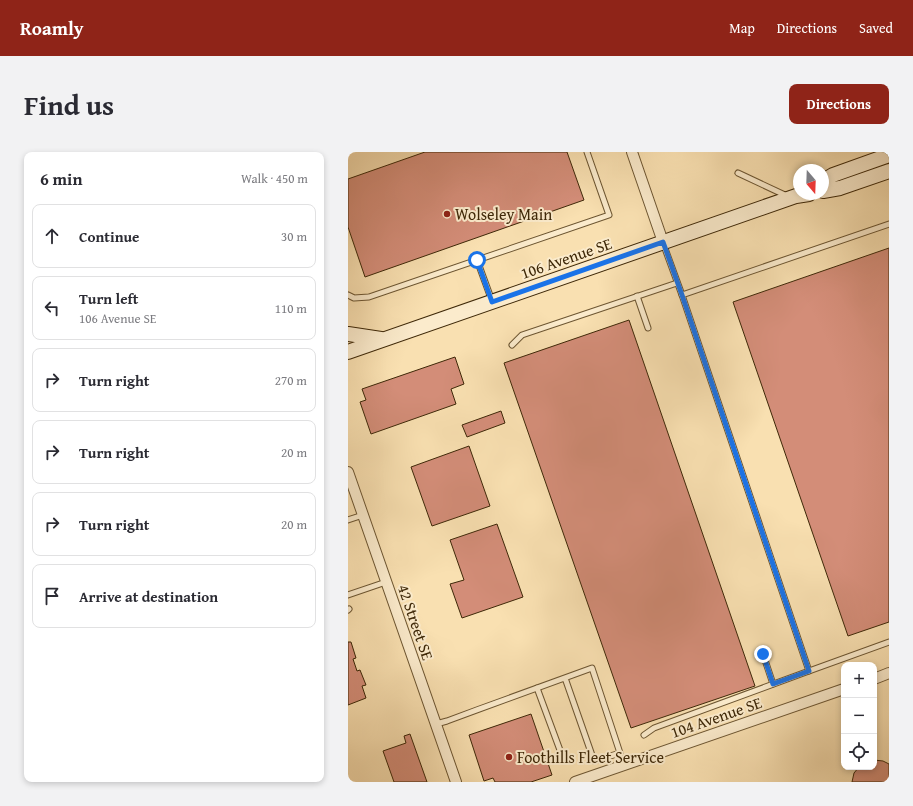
<!DOCTYPE html>
<meta charset="utf-8">
<style>
:root{--surface:#fff;--page:#f2f2f3;--text:#2b2b33;--muted:#7c7c81;--line:#e1e1e2;--accent:#8f2418}
body{margin:0;font-family:"Gentium Book Plus",serif;background:var(--page);color:var(--text)}
.controls{position:absolute;right:12px;bottom:12px;display:grid;overflow:hidden;border-radius:8px;box-shadow:0 2px 6px #0003}
.controls button{width:36px;height:36px;display:grid;place-items:center;padding:0;border:0;border-bottom:1px solid var(--line);background:var(--surface);color:var(--text);font:20px sans-serif}
.compass{position:absolute;left:445px;top:12px;width:36px;height:36px;border-radius:50%;background:var(--surface);box-shadow:0 2px 6px #0003;rotate:161deg}
.stop{position:absolute;width:12px;height:12px;margin:-9px;border:3px solid #1a73e8;border-radius:50%;background:#fff}
.stop.end{background:#1a73e8;border-color:#fff;box-shadow:0 1px 4px #0008}
.list{margin:0;padding:0;list-style:none}
h2{display:flex;justify-content:space-between;align-items:center;height:52px;margin:0;padding:0 16px;font-size:17px}
h2 small{font-size:13px;font-weight:400;color:var(--muted)}
.list li{display:grid;grid-template-columns:26px 1fr auto;gap:12px;align-items:center;box-sizing:border-box;height:64px;margin:0 8px 8px;padding:0 8px;border:1px solid var(--line);border-radius:8px}
.list b{display:block;font-size:15px;white-space:nowrap}
.list p{margin:0;font-size:13px;white-space:nowrap;color:var(--muted)}
.list em{font-size:13px;font-style:normal;color:var(--muted)}
.icon{flex:none;width:22px;height:22px;fill:none;stroke:currentColor;stroke-width:2;stroke-linecap:round;stroke-linejoin:round}
.map{position:relative;flex:none;width:541px;height:630px;overflow:hidden;border-radius:8px}
header{display:flex;align-items:center;gap:24px;box-sizing:border-box;height:56px;padding:0 20px;background:var(--accent);color:#fff}
header strong{font-size:19px}
nav{display:flex;gap:22px;margin-inline-start:auto;font-size:14px}
.intro{display:flex;align-items:center;justify-content:space-between;box-sizing:border-box;height:96px;padding:0 24px}
h1{margin:0;font-size:28px}
.button{padding:10px 18px;border-radius:8px;background:var(--accent);color:#fff;font-size:14px;font-weight:700}
main{display:flex;gap:24px;padding:0 24px}
aside{flex:1;background:var(--surface);border-radius:8px;box-shadow:0 2px 6px #0003}
.map>svg:first-child{display:block}
.building{fill:#d38d78;stroke:#3e2808}
.lines{fill:none;stroke-linecap:round;stroke-linejoin:round}
.lane-casing{stroke:#6d5632;stroke-width:7}
.street-casing{stroke:#6d5632;stroke-width:12}
.secondary-casing{stroke:#3e2808;stroke-width:16}
.lane{stroke:#fbebcc;stroke-width:5}
.street{stroke:#fbebcc;stroke-width:10}
.secondary{stroke:#fbebcc;stroke-width:14}
.route{stroke:#1a73e8;stroke-width:5}
.poi-dot{fill:#8f2418;stroke:#fbebcc;stroke-width:1.5}
.labels{text-anchor:middle;stroke-width:4;stroke-linejoin:round;paint-order:stroke}
.poi-label{font-size:16px;fill:#3e2808;stroke:#fbebcc;text-anchor:start}
.street-label{font-size:16px;fill:#3e2808;stroke:#fbebcc}
</style>
<header>
<strong>Roamly</strong>
<nav><a>Map</a><a>Directions</a><a>Saved</a></nav>
</header>
<div class="intro"><h1>Find us</h1><a class="button">Directions</a></div>
<main>
<aside>
<h2>6 min<small>Walk · 450 m</small></h2>
<ul class="list">
<li><svg class="icon" aria-label="ahead" viewBox="0 0 24 24"><path d="M12 20V5M6 11l6-6 6 6"/></svg><div><b>Continue</b></div><em>30 m</em></li>
<li><svg class="icon" aria-label="left" viewBox="0 0 24 24"><path d="M17 20v-9H6M10 6l-5 5 5 5"/></svg><div><b>Turn left</b><p>106 Avenue SE</p></div><em>110 m</em></li>
<li><svg class="icon" aria-label="right" viewBox="0 0 24 24"><path d="M7 20v-9h11M14 6l5 5-5 5"/></svg><div><b>Turn right</b></div><em>270 m</em></li>
<li><svg class="icon" aria-label="right" viewBox="0 0 24 24"><path d="M7 20v-9h11M14 6l5 5-5 5"/></svg><div><b>Turn right</b></div><em>20 m</em></li>
<li><svg class="icon" aria-label="right" viewBox="0 0 24 24"><path d="M7 20v-9h11M14 6l5 5-5 5"/></svg><div><b>Turn right</b></div><em>20 m</em></li>
<li><svg class="icon" aria-label="arrive" viewBox="0 0 24 24"><path d="M6 21V4h12l-3 4 3 4H6"/></svg><div><b>Arrive at destination</b></div></li>
</ul>
</aside>
<div class="map">
<svg width="541" height="630" viewBox="0 0 541 630">
<rect width="100%" height="100%" fill="#f9e0b1"/>
<filter id="stains"><feTurbulence type="fractalNoise" baseFrequency=".005" numOctaves="4"/><feColorMatrix values="0 0 0 0 .2 0 0 0 0 .09 0 0 0 0 .02 0 0 0 .5 -.17"/></filter>
<radialGradient id="worn" r=".72"><stop offset=".6" stop-color="#630" stop-opacity="0"/><stop offset="1" stop-color="#630" stop-opacity=".3"/></radialGradient>
<g class="building">
<polygon points="77,0 219,0 236,48 17,125 0,75 0,27"/>
<polygon points="541,96 541,470 500,484 385,150"/>
<polygon points="281,168 407,534 283,576 156,211"/>
<polygon points="107,205 116,232 103,237 108,252 23,282 12,250 18,248 14,237"/>
<polygon points="153,259 157,271 119,285 114,273"/>
<polygon points="121,294 142,354 84,374 63,315"/>
<polygon points="149,372 175,445 114,466 102,432 116,428 102,388"/>
<polygon points="0,490 3,490 8,506 5,507 9,519 12,518 18,533 14,534 18,546 0,553"/>
<polygon points="183,562 204,623 183,630 147,630 145,626 136,629 121,583"/>
<polygon points="62,582 79,630 46,630 35,599 58,591 56,584"/>
<polygon points="526,608 535,609 541,612 541,630 504,630 506,621 511,615 526,615"/>
</g>
<g class="lines">
<g class="lane-casing">
<g id="lane">
<polyline points="390,21 439,44"/>
<polyline points="315,91 334,143 541,72"/>
<polyline points="129,108 144,149"/>
<polyline points="0,143 6,146 21,145 261,63 239,0"/>
<polyline points="334,143 461,519"/>
<polyline points="289,144 300,176"/>
<polyline points="164,193 174,183 329,131"/>
<polyline points="0,368 15,363"/>
<polyline points="0,443 38,430"/>
<polyline points="0,458 1,457"/>
<polyline points="415,502 425,532"/>
<polyline points="189,536 216,609"/>
<path d="M88,572L99,569C147,551 195,534 244,516L272,601L246,609L217,526"/>
<polyline points="296,583 306,576 461,519 541,490"/>
</g>
</g>
<g class="street-casing">
<g id="street">
<polyline points="284,0 315,90"/>
<polyline points="0,320 108,630"/>
<polyline points="526,527 541,521"/>
<polyline points="227,630 496,537"/>
</g>
</g>
<g class="secondary-casing">
<g id="secondary">
<polyline points="475,29 485,23 541,3"/>
<polyline points="475,39 492,36 541,19"/>
<polyline points="0,182 33,187"/>
<polyline points="0,200 448,44 461,42"/>
</g>
</g>
<use href="#lane" class="lane"/>
<use href="#street" class="street"/>
<use href="#secondary" class="secondary"/>
</g>
<g class="lines">
<polyline class="route" points="129,108 144,150 315,90 334,143 461,519 425,532 415,502"/>
</g>
<g class="poi-dot">
<circle cx="99" cy="62" r="4"/>
<circle cx="161" cy="605" r="4"/>
</g>
<g class="labels">
<g class="poi-label">
<text x="107" y="68">Wolseley Main</text>
<text x="169" y="611">Foothills Fleet Service</text>
</g>
<g class="street-label">
<text transform="translate(218 106) rotate(-19)" y="6">106 Avenue SE</text>
<text transform="translate(68 470) rotate(71)" y="6">42 Street SE</text>
<text transform="translate(368 565) rotate(-19)" y="6">104 Avenue SE</text>
</g>
</g>
<rect width="100%" height="100%" filter="url(#stains)"/>
<rect width="100%" height="100%" fill="url(#worn)"/>
</svg>
<div class="controls">
<button>+</button>
<button>−</button>
<button><svg class="icon" aria-label="locate" viewBox="0 0 24 24"><circle cx="12" cy="12" r="6"/><path d="M12 2v4M12 18v4M2 12h4M18 12h4"/></svg></button>
</div>
<svg class="compass" viewBox="-18 -18 36 36"><path d="M0-13l5 13h-10z" fill="#e53935"/><path d="M0 13l5-13h-10z" fill="#7c7c81"/></svg>
<div class="stop" style="left:129px;top:108px"></div>
<div class="stop end" style="left:415px;top:502px"></div>
</div>
</main>
